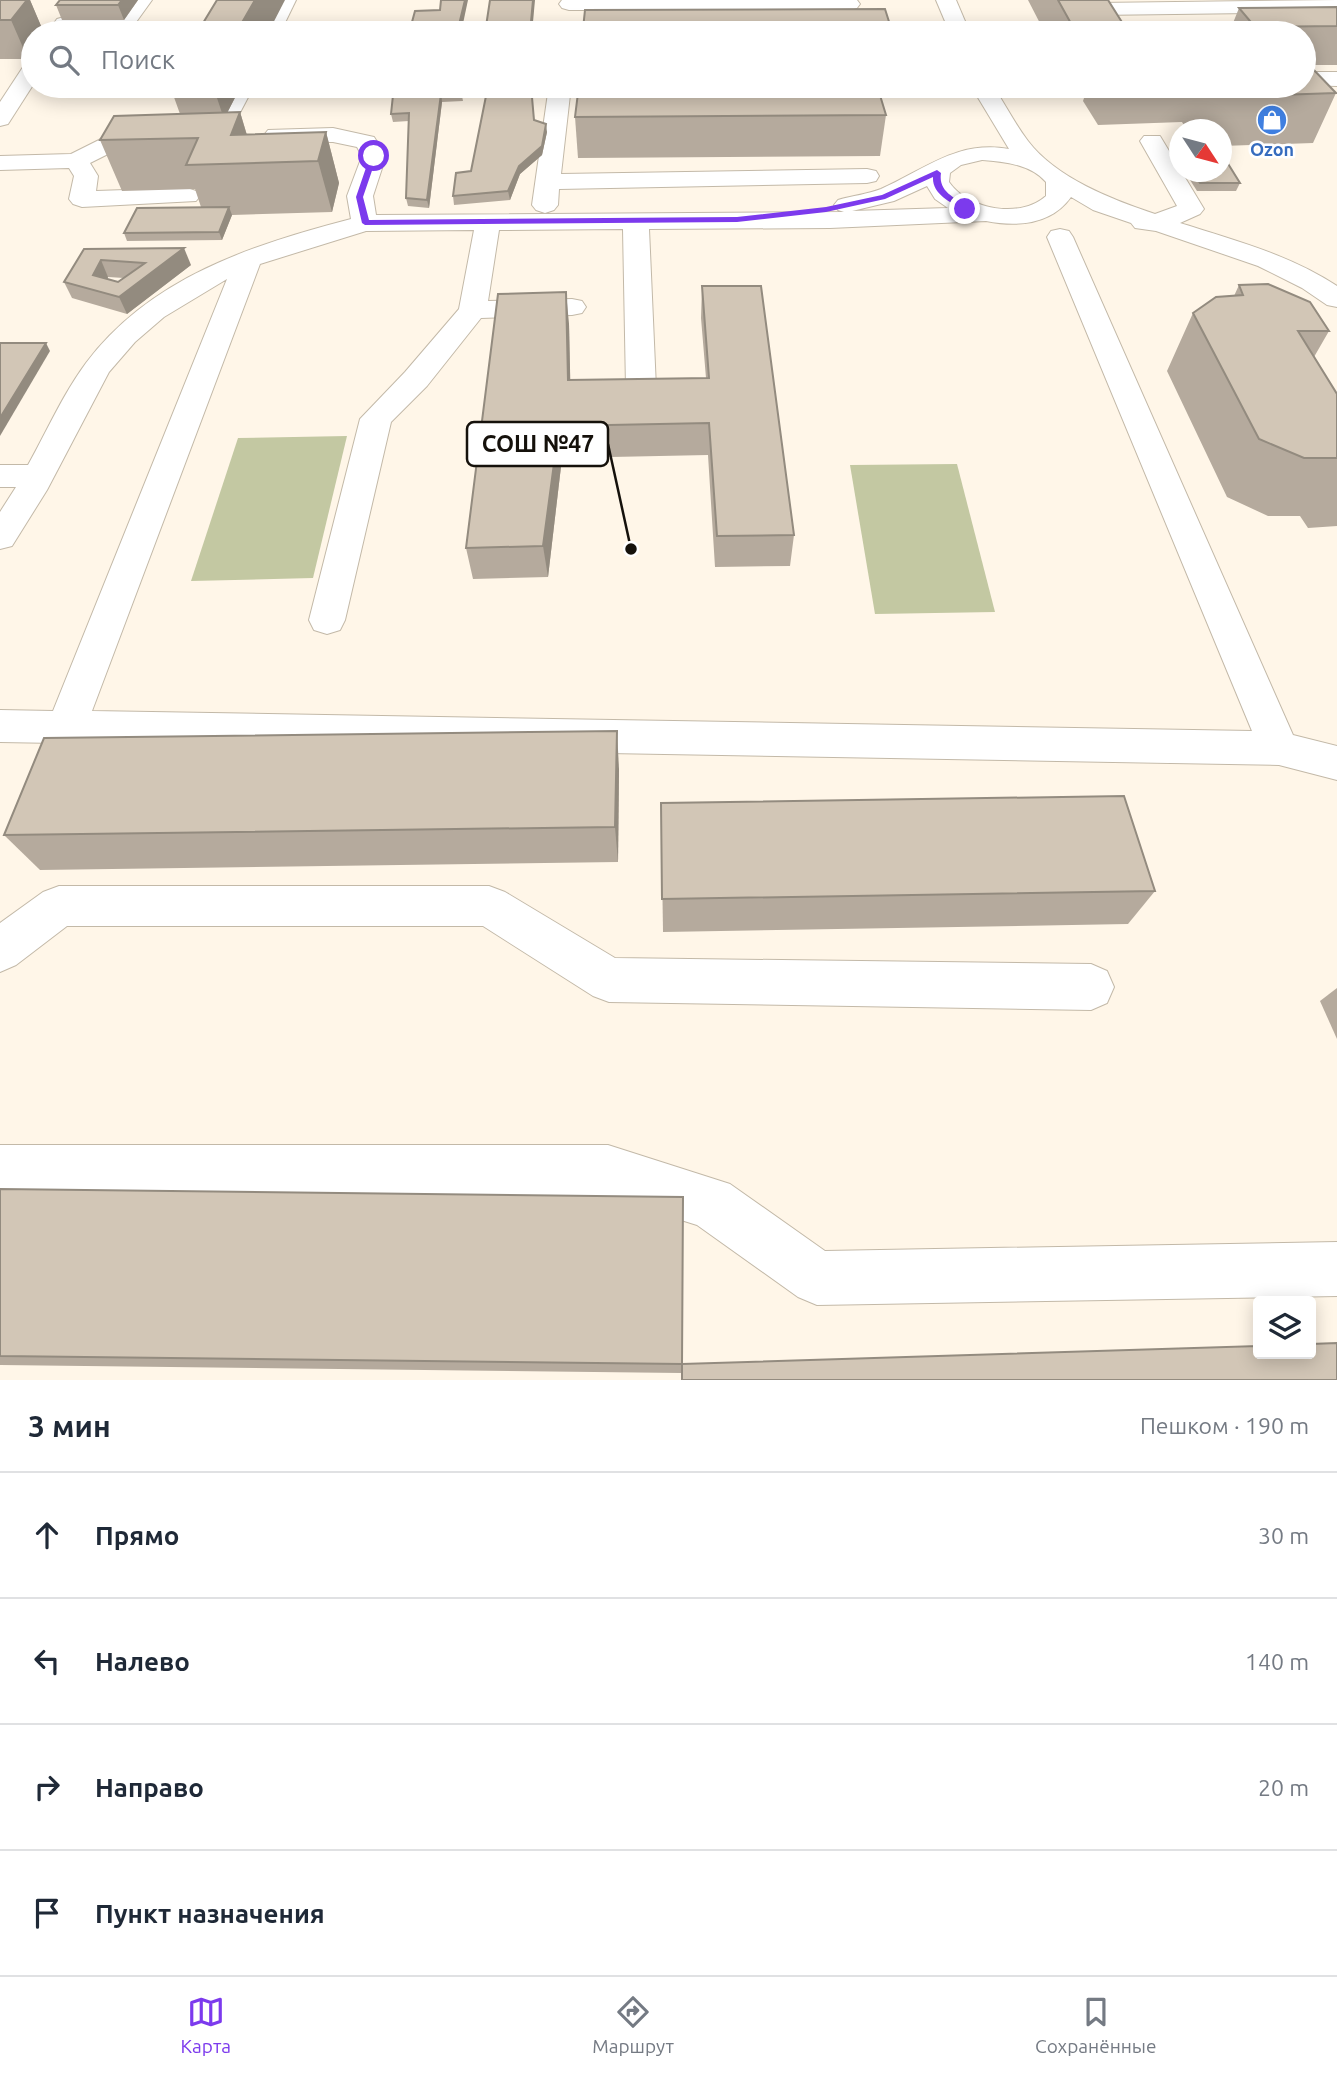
<!DOCTYPE html>
<html lang="ru">
<meta charset="utf-8">
<style>
:root{--surface:#fff;--page:#f6f6f7;--text:#1f2937;--muted:#747a83;--line:#e0e1e3;--accent:#7c3aed}
body{margin:0;font-family:Ubuntu,sans-serif;background:var(--page);color:var(--text)}
.controls{position:absolute;right:21px;bottom:21px;display:grid;overflow:hidden;border-radius:7px;box-shadow:0 4px 18px #0003}
.controls button{width:63px;height:63px;display:grid;place-items:center;padding:0;border:0;border-bottom:2px solid var(--line);background:var(--surface);color:var(--text);font:35px sans-serif}
.compass{position:absolute;left:1169px;top:119px;width:63px;height:63px;border-radius:50%;background:var(--surface);box-shadow:0 4px 18px #0003;rotate:126deg}
.stop{position:absolute;width:21px;height:21px;margin:-16px;border:5px solid #7c3aed;border-radius:50%;background:#fff}
.stop.end{background:#7c3aed;border-color:#fff;box-shadow:0 2px 7px #0008}
.list{margin:0;padding:0;list-style:none}
h2{display:flex;justify-content:space-between;align-items:center;height:91px;margin:0;padding:0 28px;font-size:30px}
h2 small{font-size:23px;font-weight:400;color:var(--muted)}
.list li{display:grid;grid-template-columns:46px 1fr auto;gap:21px;align-items:center;box-sizing:border-box;height:126px;padding:0 28px;border-top:2px solid var(--line)}
.list b{display:block;font-size:26px;white-space:nowrap}
.list em{font-size:23px;font-style:normal;color:var(--muted)}
.icon{flex:none;width:38px;height:38px;fill:none;stroke:currentColor;stroke-width:2;stroke-linecap:round;stroke-linejoin:round}
.map{position:relative;flex:none;width:1337px;height:1380px;overflow:hidden}
.search{position:absolute;background:var(--surface);box-shadow:0 4px 18px #0003;left:21px;right:21px;top:21px;height:77px;display:flex;align-items:center;gap:18px;box-sizing:border-box;padding:0 24px;border-radius:38px;color:var(--muted);font-size:26px}
.sheet{height:595px;background:var(--surface)}
nav{display:flex;justify-content:space-around;align-items:center;box-sizing:border-box;height:98px;border-top:2px solid var(--line);background:var(--surface);font-size:19px;color:var(--muted)}
nav a{display:grid;justify-items:center;gap:4px}
nav .on{color:var(--accent)}
.map>svg:first-child{display:block}
.green{fill:#c3c8a2}
.lines{fill:none;stroke-linecap:round;stroke-linejoin:round}
.minor-casing{stroke:#c3b9a8;stroke-width:2}
.minor{fill:#fff;fill-rule:evenodd}
.wall{fill:#b5aa9d;fill-rule:evenodd}
.shaded-wall{fill:#938b7f}
.building{fill:#d2c6b6;stroke:#938b7f;stroke-width:2;fill-rule:evenodd}
.route{fill:#7c3aed}
.labels{text-anchor:middle;stroke-width:5;stroke-linejoin:round;paint-order:stroke}
.far-shop-label{font-size:18px;font-weight:bold;fill:#366cbe;stroke:#fff}
.leader{fill:none;stroke:#15110b;stroke-width:2.5}
.callout-dot{fill:#15110b;stroke:#fff;stroke-width:2.5}
.callout{fill:#fff;stroke:#15110b;stroke-width:2.5}
.callout-label{font-size:23px;text-anchor:middle;font-weight:bold;fill:#15110b}
</style>
<div class="map">
<svg width="1337" height="1380" viewBox="0 0 1337 1380">
<rect width="100%" height="100%" fill="#fff6e8"/>
<g class="green">
<polygon points="347,436 313,578 191,581 238,438"/>
<polygon points="957,464 995,612 875,614 850,465"/>
</g>
<g class="lines">
<g class="minor-casing">
<g id="minor">
<polygon points="132,0 152,0 134,25 47,33 57,19 64,17 121,15"/>
<polygon points="276,0 296,0 280,33 260,33"/>
<polygon points="562,0 857,0 860,4 857,8 850,10 569,10 562,8 559,4"/>
<polygon points="936,0 956,0 970,33 950,33"/>
<polygon points="1337,0 1337,12 1097,15 1090,13 1087,9 1090,5 1097,3"/>
<polygon points="33,63 33,85 8,124 0,126 0,102 25,64"/>
<polygon points="1304,72 1337,72 1337,86 1304,85"/>
<polygon points="232,86 254,86 225,141 209,141 205,136"/>
<polygon points="549,86 571,86 561,174 867,169 876,171 879,176 876,181 867,183 559,189 558,205 554,210 545,213 536,210 532,205"/>
<path d="M971,86H993C1005,104 1015,124 1028,141C1056,178 1113,200 1155,214L1177,206L1140,141L1144,136H1160L1204,209L1200,214L1180,223C1234,240 1290,255 1337,286V307L1327,305L1302,288L1258,266L1156,231L1135,228L1131,223L1093,210L1071,197C1051,225 1017,227 986,221L830,228L649,229L656,388L652,395L641,397L630,395L626,388L623,229L499,230L488,301L572,299L582,301L586,307L582,313L572,315L481,318L427,386L391,422L345,620L340,630L327,634L314,630L309,620L360,419L405,372L459,309L474,230L366,231L260,264L92,711L1252,731L1047,237L1051,231L1060,229L1069,231L1073,237L1293,735L1337,746V780L1279,765L0,742V710L53,711L227,279L164,317L135,342L109,372L47,490L12,546L0,549V512L16,487H0V465H28C47,431 63,394 86,363C151,277 252,245 351,219L347,196L362,156L357,147L333,142H276L268,140L264,135L268,130L333,128L374,137L386,156L373,196L376,215L844,212L838,210L834,205L838,200C852,196 868,194 881,189C926,169 957,140 1009,149ZM982,160C1005,162 1030,164 1046,182V196C1021,219 968,210 949,182L950,173L961,165ZM927,186L935,199L948,208L852,211L894,201Z"/>
<polygon points="153,133 161,135 165,140 161,145 116,150 90,163 98,176 96,191 187,188 196,191 200,196 196,201 82,207 73,204 69,199 74,176 69,168 0,170 0,156 71,154 103,138"/>
<polygon points="59,886 489,886 505,892 615,958 1091,964 1107,971 1114,987 1107,1003 1091,1010 609,1002 593,996 483,926 67,926 16,965 0,972 0,923 43,892"/>
<polygon points="0,1145 608,1145 730,1184 825,1251 1337,1242 1337,1296 817,1305 798,1297 697,1225 608,1197 0,1197"/>
</g>
</g>
<use href="#minor" class="minor"/>
</g>
<g class="wall">
<polygon points="0,0 30,0 44,33 33,33 28,59 0,59"/>
<polygon points="138,0 124,20 62,20 56,5"/>
<polygon points="1028,0 1108,0 1125,27 1123,33 1045,33"/>
<polygon points="1337,7 1337,65 1304,65 1304,33 1229,33 1239,8"/>
<polygon points="891,28 890,33 584,33 583,29"/>
<polygon points="170,86 241,86 227,113 240,112 247,135 326,132 339,183 332,212 232,215 222,240 127,241 124,233 201,207 195,189 122,191 100,140 180,114"/>
<polygon points="460,86 463,101 442,102 429,208 408,206 406,198 409,121 393,122 391,114"/>
<polygon points="1088,86 1304,86 1336,93 1313,143 1222,146 1222,130 1187,130 1182,122 1098,125 1083,101"/>
<polygon points="886,115 880,156 578,158 575,117"/>
<polygon points="534,120 547,132 542,155 520,174 510,200 454,205 453,196 471,171"/>
<polygon points="1174,139 1180,139 1180,162 1171,147"/>
<polygon points="1185,172 1222,172 1240,183 1236,191 1197,191"/>
<path d="M84,249L191,265L127,314L72,298L64,282ZM108,277L124,278L118,282L107,279Z"/>
<polygon points="1239,285 1329,331 1314,357 1337,394 1337,526 1308,528 1300,516 1268,516 1227,497 1167,371 1193,313 1234,296"/>
<polygon points="702,286 794,535 790,566 715,567 708,455 562,458 548,577 473,579 466,548 569,324 570,380 706,378 701,318"/>
<polygon points="619,769 618,862 40,870 4,835"/>
<polygon points="661,803 1155,891 1128,924 663,932"/>
<polygon points="1337,988 1337,1039 1320,1001"/>
<polygon points="0,1189 682,1364 1337,1380 681,1380 681,1373 0,1365"/>
</g>
<g class="shaded-wall">
<polygon points="27,0 30,0 44,33 33,33 33,52 28,59 11,20"/>
<polygon points="122,0 138,0 124,20 118,5"/>
<polygon points="255,0 285,0 268,33 236,33"/>
<polygon points="465,0 468,0 461,33 457,33"/>
<polygon points="533,0 535,0 532,33 530,33"/>
<polygon points="213,86 241,86 224,119"/>
<polygon points="441,94 442,102 429,208 427,200"/>
<polygon points="240,112 255,163 231,135"/>
<polygon points="546,124 547,132 542,155 520,174 510,200 508,191 519,166"/>
<polygon points="326,132 339,183 332,212 318,161"/>
<polygon points="229,207 232,215 222,240 219,232"/>
<polygon points="184,248 191,265 127,314 119,297"/>
<polygon points="101,260 108,277 101,292 93,275"/>
<polygon points="566,292 569,324 571,412 568,380"/>
<polygon points="46,343 50,351 0,436 0,418"/>
<polygon points="559,426 562,458 548,577 543,546"/>
<polygon points="617,731 619,769 618,862 615,827"/>
</g>
<g class="building">
<polygon points="0,0 27,0 11,20 0,20"/>
<polygon points="60,0 122,0 118,5 56,5"/>
<polygon points="217,0 255,0 236,33 197,33"/>
<polygon points="441,0 465,0 457,33 409,33 415,11 440,10"/>
<polygon points="490,0 533,0 530,33 485,33"/>
<polygon points="1058,0 1108,0 1125,27 1073,27"/>
<polygon points="1337,7 1337,26 1255,27 1239,8"/>
<polygon points="885,9 891,28 583,29 585,10"/>
<polygon points="1304,68 1312,68 1336,93 1219,97 1210,86 1304,86"/>
<polygon points="394,86 460,86 461,93 441,94 427,200 406,198 409,113 391,114"/>
<polygon points="488,86 531,86 534,120 546,124 542,146 519,166 508,191 453,196 456,173 471,171"/>
<polygon points="879,92 886,115 575,117 578,93"/>
<polygon points="240,112 231,135 326,132 318,161 186,165 198,138 100,140 114,116"/>
<polygon points="1174,139 1180,139 1180,149"/>
<polygon points="1222,154 1240,183 1200,183 1193,172 1222,172"/>
<polygon points="229,207 219,232 124,233 137,208"/>
<path d="M184,248L119,297L64,282L84,249ZM101,260L145,263L118,282L93,275Z"/>
<polygon points="1268,284 1310,302 1329,331 1298,331 1337,394 1337,458 1304,458 1259,439 1193,313 1216,297 1243,295 1239,285"/>
<polygon points="702,286 761,286 794,535 717,536 709,423 559,426 543,546 466,548 498,294 566,292 568,380 709,378"/>
<polygon points="0,343 46,343 0,418"/>
<polygon points="617,731 615,827 4,835 44,738"/>
<polygon points="1124,796 1155,891 662,899 661,803"/>
<polygon points="0,1189 683,1197 682,1364 1258,1346 1258,1354 1311,1354 1311,1344 1337,1343 1337,1380 682,1380 682,1364 0,1356"/>
</g>
<path class="route" d="M374,154L377,156L363,197L369,220L737,217L826,207L882,195L937,170L941,173C938,193 956,197 969,209L963,210C950,202 932,194 933,177L885,199L826,212L737,222L365,225L362,223L356,197L370,156Z"/>
<defs>
<g id="shop-disc" transform="scale(1.575)"><circle r="9.5" fill="#3f7fe0" stroke="#fff"/><path d="M-5-2.5h2.3a2.7 3.5 0 0 1 5.4 0H5L5.5 6h-11ZM-1.5-2.5h3a1.5 2.3 0 0 0-3 0Z" fill="#fff"/></g>
</defs>
<g fill-rule="evenodd">
<use href="#shop-disc" x="1272" y="120"/>
</g>
<g class="labels">
<g class="far-shop-label">
<text x="1272" y="156">Ozon</text>
</g>
</g>
<path class="leader" d="M631 549L608 444"/>
<circle class="callout-dot" cx="631" cy="549" r="7"/>
<rect class="callout" x="467" y="422" width="141" height="44" rx="7"/>
<g class="callout-label">
<text x="538" y="452">СОШ №47</text>
</g>
</svg>
<div class="controls">
<button><svg class="icon" aria-label="layers" viewBox="0 0 24 24"><path d="M12 4l9 5-9 5-9-5zM3 14l9 5 9-5"/></svg></button>
</div>
<svg class="compass" viewBox="-18 -18 36 36"><path d="M0-13l5 13h-10z" fill="#e53935"/><path d="M0 13l5-13h-10z" fill="#747a83"/></svg>
<div class="stop" style="left:374px;top:156px"></div>
<div class="stop end" style="left:965px;top:209px"></div>
<div class="search"><svg class="icon" aria-label="search" viewBox="0 0 24 24"><circle cx="10" cy="10" r="6"/><path d="M15 15l6 6"/></svg>Поиск</div>
</div>
<section class="sheet">
<h2>3 мин<small>Пешком · 190 m</small></h2>
<ul class="list">
<li><svg class="icon" aria-label="ahead" viewBox="0 0 24 24"><path d="M12 20V5M6 11l6-6 6 6"/></svg><div><b>Прямо</b></div><em>30 m</em></li>
<li><svg class="icon" aria-label="left" viewBox="0 0 24 24"><path d="M17 20v-9H6M10 6l-5 5 5 5"/></svg><div><b>Налево</b></div><em>140 m</em></li>
<li><svg class="icon" aria-label="right" viewBox="0 0 24 24"><path d="M7 20v-9h11M14 6l5 5-5 5"/></svg><div><b>Направо</b></div><em>20 m</em></li>
<li><svg class="icon" aria-label="arrive" viewBox="0 0 24 24"><path d="M6 21V4h12l-3 4 3 4H6"/></svg><div><b>Пункт назначения</b></div></li>
</ul>
</section>
<nav>
<a class="on"><svg class="icon" aria-label="map" viewBox="0 0 24 24"><path d="M3 6l6-2 6 2 6-2v14l-6 2-6-2-6 2zM9 4v14M15 6v14"/></svg>Карта</a>
<a><svg class="icon" aria-label="directions" viewBox="0 0 24 24"><path d="M12 3l9 9-9 9-9-9zM9 14v-3h6M13 9l2 2-2 2"/></svg>Маршрут</a>
<a><svg class="icon" aria-label="saved" viewBox="0 0 24 24"><path d="M7 4h10v16l-5-4-5 4z"/></svg>Сохранённые</a>
</nav>
